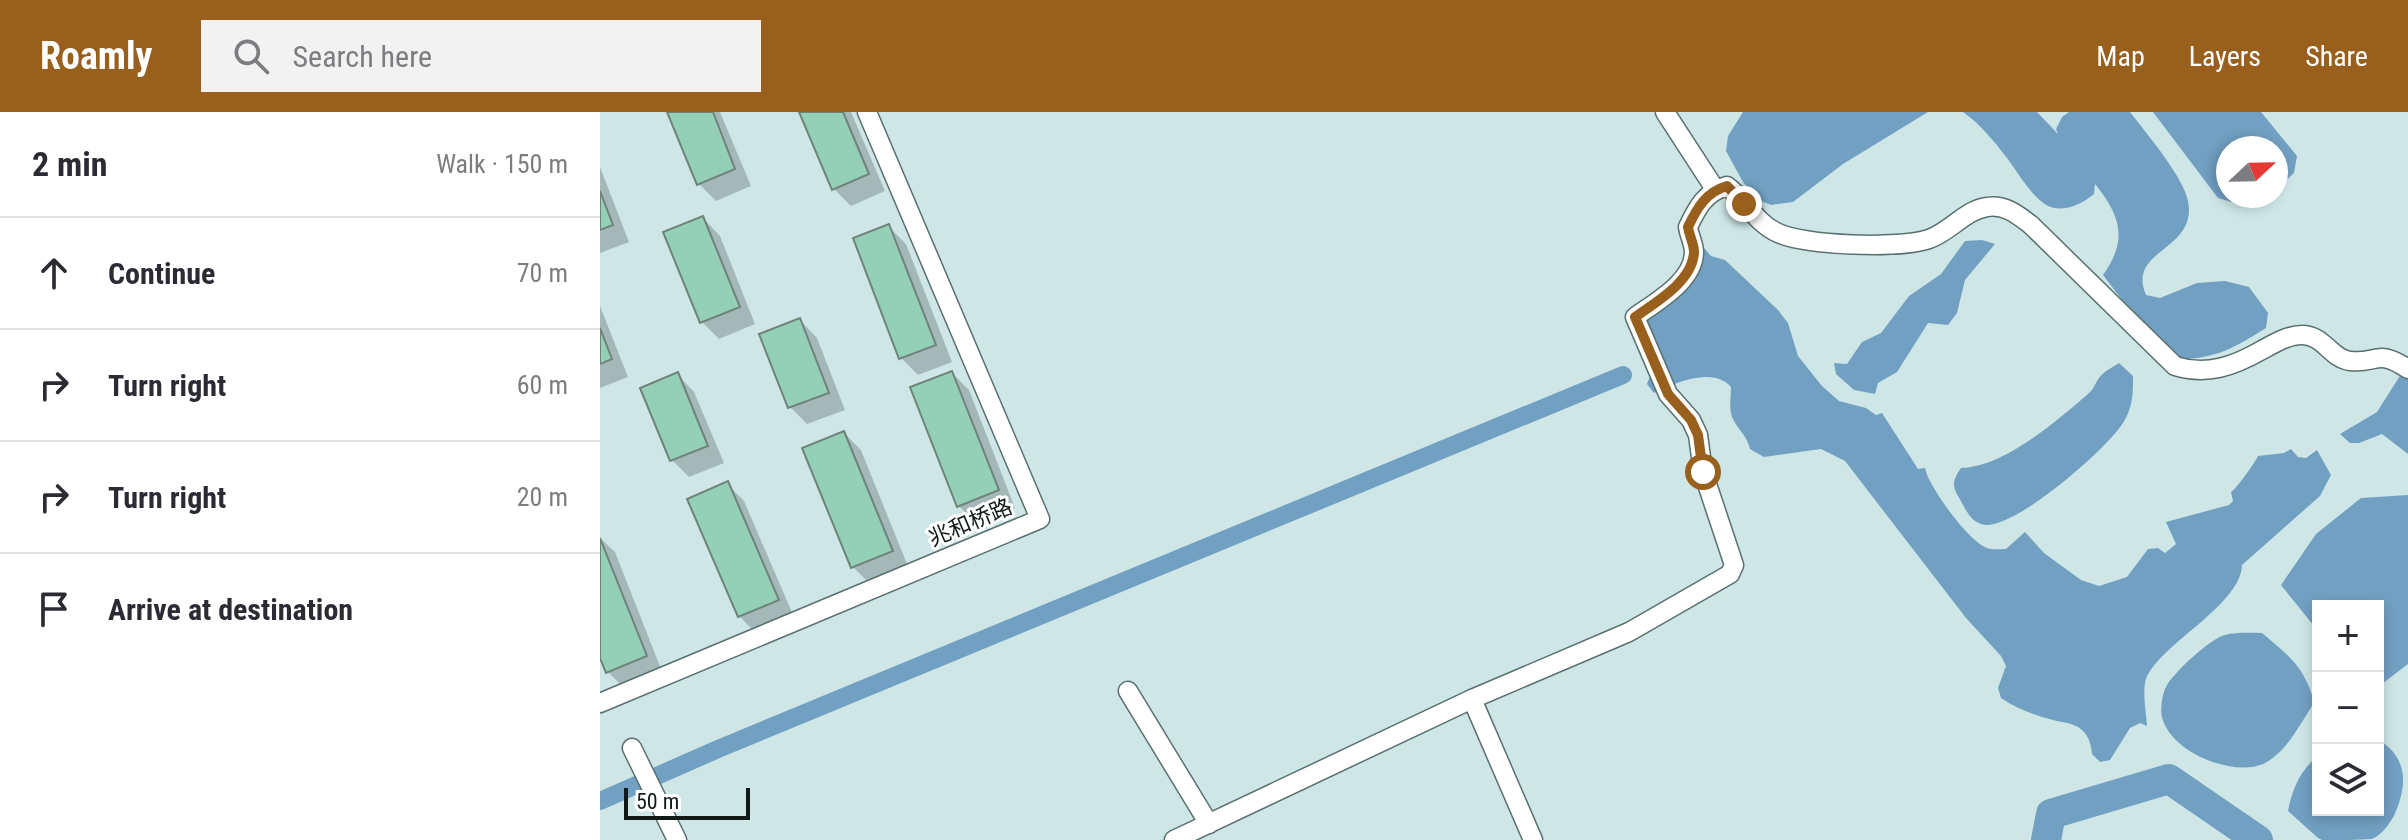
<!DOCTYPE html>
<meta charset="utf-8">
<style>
:root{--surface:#fff;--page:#f2f2f3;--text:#2b2b33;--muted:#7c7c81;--line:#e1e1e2;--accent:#985f1d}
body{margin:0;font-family:"Roboto Condensed","Noto Sans SC",sans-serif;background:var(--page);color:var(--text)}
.controls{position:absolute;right:24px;bottom:24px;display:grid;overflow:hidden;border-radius:0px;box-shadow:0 4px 12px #0003}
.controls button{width:72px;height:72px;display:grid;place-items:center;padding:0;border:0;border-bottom:2px solid var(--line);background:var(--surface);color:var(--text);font:40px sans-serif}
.compass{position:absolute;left:1616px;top:24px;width:72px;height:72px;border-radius:50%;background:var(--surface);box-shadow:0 4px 12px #0003;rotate:68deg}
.scale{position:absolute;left:24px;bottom:20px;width:126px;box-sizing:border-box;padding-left:8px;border:4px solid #111a19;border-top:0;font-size:22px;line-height:28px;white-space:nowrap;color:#111a19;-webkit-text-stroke:6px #fff;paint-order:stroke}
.stop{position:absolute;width:24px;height:24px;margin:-18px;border:6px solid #985f1d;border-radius:50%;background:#fff}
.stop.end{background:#985f1d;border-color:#fff;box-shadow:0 2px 8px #0008}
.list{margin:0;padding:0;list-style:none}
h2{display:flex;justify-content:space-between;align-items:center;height:104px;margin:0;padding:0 32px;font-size:34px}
h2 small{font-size:26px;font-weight:400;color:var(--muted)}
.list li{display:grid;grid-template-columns:52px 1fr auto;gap:24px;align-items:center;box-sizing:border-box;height:112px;padding:0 32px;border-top:2px solid var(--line)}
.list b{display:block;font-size:30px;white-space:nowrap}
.list em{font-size:26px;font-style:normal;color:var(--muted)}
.icon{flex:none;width:44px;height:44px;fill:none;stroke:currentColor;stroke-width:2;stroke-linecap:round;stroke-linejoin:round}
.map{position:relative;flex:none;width:1808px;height:728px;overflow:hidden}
header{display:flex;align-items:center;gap:48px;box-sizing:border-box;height:112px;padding:0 40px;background:var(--accent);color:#fff}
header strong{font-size:38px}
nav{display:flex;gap:44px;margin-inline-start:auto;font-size:28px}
.search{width:560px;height:72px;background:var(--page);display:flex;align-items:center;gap:20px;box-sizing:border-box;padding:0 28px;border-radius:0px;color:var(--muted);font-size:30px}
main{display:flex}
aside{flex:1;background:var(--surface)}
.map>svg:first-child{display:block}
.water{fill:#72a0c3}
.shadow{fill:#0003}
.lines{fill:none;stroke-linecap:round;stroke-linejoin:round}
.canal{stroke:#72a0c3;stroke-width:18}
.river{stroke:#72a0c3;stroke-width:30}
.building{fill:#94d0b7;stroke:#6f837a;stroke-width:2}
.minor-casing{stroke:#5a706f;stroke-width:21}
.minor{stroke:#fff;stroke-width:18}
.route{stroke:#985f1d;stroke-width:10}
.labels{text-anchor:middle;stroke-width:6;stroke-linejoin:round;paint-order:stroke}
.street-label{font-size:22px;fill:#111a19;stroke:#fff}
</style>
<header>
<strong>Roamly</strong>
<div class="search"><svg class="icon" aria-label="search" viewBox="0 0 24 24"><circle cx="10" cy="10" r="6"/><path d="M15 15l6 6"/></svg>Search here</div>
<nav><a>Map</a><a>Layers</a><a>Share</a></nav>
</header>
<main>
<aside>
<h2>2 min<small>Walk · 150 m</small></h2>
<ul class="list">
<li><svg class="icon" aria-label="ahead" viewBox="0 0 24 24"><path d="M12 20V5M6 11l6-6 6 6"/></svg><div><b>Continue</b></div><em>70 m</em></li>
<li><svg class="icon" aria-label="right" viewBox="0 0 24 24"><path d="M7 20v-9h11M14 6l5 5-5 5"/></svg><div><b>Turn right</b></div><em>60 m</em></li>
<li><svg class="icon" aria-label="right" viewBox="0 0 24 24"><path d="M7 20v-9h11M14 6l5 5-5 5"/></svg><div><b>Turn right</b></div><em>20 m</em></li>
<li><svg class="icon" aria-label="arrive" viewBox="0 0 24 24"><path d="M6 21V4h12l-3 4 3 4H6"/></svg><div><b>Arrive at destination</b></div></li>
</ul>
</aside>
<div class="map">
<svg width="1808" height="728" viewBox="0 0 1808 728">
<rect width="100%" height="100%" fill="#cee7e6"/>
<g class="water">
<polygon points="1143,0 1328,0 1243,52 1193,90 1171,93 1159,88 1143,70 1126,39 1128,24"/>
<path d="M1363,0H1437L1458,22L1456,17L1462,5L1469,0H1530C1546,21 1583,64 1588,89C1598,139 1526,137 1546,183L1560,186L1597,171L1625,169L1649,175L1668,201L1666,216C1628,240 1613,247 1568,248L1503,163C1528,128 1521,104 1495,72L1494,82C1482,92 1464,101 1448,94C1432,86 1417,59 1407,46C1394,29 1380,12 1363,0Z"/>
<polygon points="1553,0 1661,0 1697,44 1694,61 1676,78 1676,36 1628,36 1628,84 1669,84 1660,91 1642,93 1618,86"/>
<polygon points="1382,128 1395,132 1365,168 1357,201 1348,213 1328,211 1297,260 1278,271 1275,282 1254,278 1236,262 1234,251 1247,252 1262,230 1281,221 1309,184 1341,162 1365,129"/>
<path d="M1104,136L1111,144L1125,148L1178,198L1188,211L1198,244L1222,274L1239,289L1266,296L1276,303L1282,301L1318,357L1325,356C1328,374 1369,430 1387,436C1391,438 1401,437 1406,437L1425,420L1444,441L1481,468L1499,474L1527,465L1548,437L1558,436L1565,441L1576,432L1566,410L1629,393L1633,389L1631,380C1637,376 1654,352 1658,344L1684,341L1691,337L1698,345L1706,346L1717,338L1731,363L1720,384L1642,453C1641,495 1552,536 1545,571C1543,585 1546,600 1547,614L1540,611L1530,616L1510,648L1500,650L1492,642C1491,631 1488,621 1478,615C1471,611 1461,610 1453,608C1435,603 1417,597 1401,586L1398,576L1406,554L1401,544L1366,506L1245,349L1221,337L1164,345L1150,337C1147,324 1140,320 1134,309C1128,299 1131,286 1131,275C1113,254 1075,271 1054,281L1047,272L1056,248L1046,208L1066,190L1085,146Z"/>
<path d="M1519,251L1533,264C1533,282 1533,295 1523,311C1508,336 1409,423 1381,412C1369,408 1364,394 1358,384C1351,373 1354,366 1361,356C1404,355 1457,309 1489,281C1494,277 1495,271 1499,266C1504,259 1513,255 1519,251Z"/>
<polygon points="1808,251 1808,342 1782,322 1759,331 1750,331 1740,322 1777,300"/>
<polygon points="1808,383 1808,552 1778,575 1778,494 1718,494 1718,519 1681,473 1716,422 1761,386"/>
<path d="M1662,521C1688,543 1706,556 1714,591C1701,610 1686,642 1663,652C1632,665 1570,640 1562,605C1560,599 1562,582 1566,575C1572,562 1612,525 1625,523C1636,520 1650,521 1662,521Z"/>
<path d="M1778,627C1808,646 1808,672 1794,704C1788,713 1783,722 1772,727C1760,728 1736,728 1722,728L1718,726L1688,699C1692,678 1700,658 1718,644V698H1778Z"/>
</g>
<g class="shadow">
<polygon points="71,0 120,0 151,74 116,89 98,71"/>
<polygon points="201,0 251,0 285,79 251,94 234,77"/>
<polygon points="0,55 29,130 0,141"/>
<polygon points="103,106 120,124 155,212 119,227 102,210"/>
<polygon points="289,115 306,132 352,250 318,263 301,246"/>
<polygon points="0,194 28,265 0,276"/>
<polygon points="200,208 217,226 245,298 207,312 190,295"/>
<polygon points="352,261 369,278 415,396 376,411 359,394"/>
<polygon points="77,262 94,280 124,351 89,365 72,348"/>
<polygon points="244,321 261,338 309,457 270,472 253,455"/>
<polygon points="127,372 144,389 194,505 156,521 139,504"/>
<polygon points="0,426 15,440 63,562 25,577 8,560 0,540"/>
</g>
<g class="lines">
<polyline class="canal" points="0,689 118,637 1023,263"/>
<polyline class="river" points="1446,728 1451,702 1569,667 1658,728"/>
</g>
<g class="building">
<polygon points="67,0 113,0 135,57 97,73"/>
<polygon points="199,0 243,0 269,62 232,78"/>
<polygon points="0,79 13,113 0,118"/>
<polygon points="103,104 140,195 100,211 63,120"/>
<polygon points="289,112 336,233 299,247 253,126"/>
<polygon points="200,206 229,281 188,296 159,222"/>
<polygon points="0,216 12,247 0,252"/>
<polygon points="352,259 399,378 357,395 310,275"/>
<polygon points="78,260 108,334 70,349 40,276"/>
<polygon points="244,319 293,439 251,456 202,336"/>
<polygon points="128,369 179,488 138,505 87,387"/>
<polygon points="0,426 47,544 6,561 0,546"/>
</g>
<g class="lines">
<g class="minor-casing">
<g id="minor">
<polyline points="1065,0 1115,77"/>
<polyline points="528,579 609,712"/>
<polyline points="872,587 933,728"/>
<polyline points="0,591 440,407 267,0"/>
<polyline points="32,636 77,728"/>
<path d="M574,728L872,587L1029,520L1130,462L1134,453L1103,360L1098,323L1091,308L1068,282L1035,205C1056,190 1094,169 1094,140C1094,132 1089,123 1088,115C1097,96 1105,80 1127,74C1145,87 1155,110 1176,120C1203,134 1300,137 1329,127C1350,120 1365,98 1387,95C1405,92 1418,103 1431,113L1575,254C1607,264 1634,254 1662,238C1675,231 1688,223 1702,223C1724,223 1731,247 1750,249C1778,252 1776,236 1808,257"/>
</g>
</g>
<use href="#minor" class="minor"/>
</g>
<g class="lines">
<path class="route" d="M1103,360L1098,323L1091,308L1068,282L1035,205C1056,190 1093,169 1094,140C1094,132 1089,123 1088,115C1097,96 1106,80 1127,74L1144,92"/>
</g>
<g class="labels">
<g class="street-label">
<text transform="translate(370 410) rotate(-23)" y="8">兆和桥路</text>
</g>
</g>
</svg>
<div class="controls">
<button>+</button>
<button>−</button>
<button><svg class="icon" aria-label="layers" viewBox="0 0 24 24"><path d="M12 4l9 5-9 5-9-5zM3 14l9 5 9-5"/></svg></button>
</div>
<svg class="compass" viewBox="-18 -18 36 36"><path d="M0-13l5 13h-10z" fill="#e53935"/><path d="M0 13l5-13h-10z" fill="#7c7c81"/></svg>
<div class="scale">50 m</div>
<div class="stop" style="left:1103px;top:360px"></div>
<div class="stop end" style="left:1144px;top:92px"></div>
</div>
</main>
